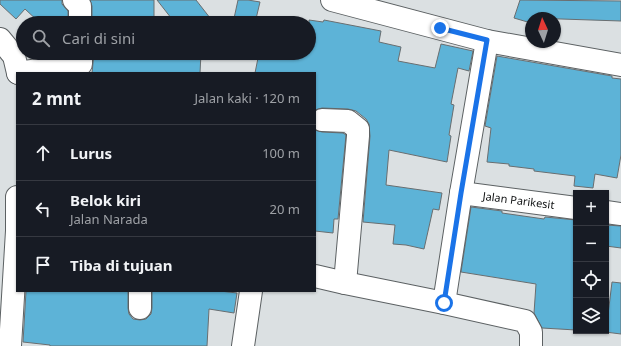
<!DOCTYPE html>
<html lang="id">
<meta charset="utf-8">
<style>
:root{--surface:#171b24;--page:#20242c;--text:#f1f3f6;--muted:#9ea1a6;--line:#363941}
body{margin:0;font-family:"Noto Sans",sans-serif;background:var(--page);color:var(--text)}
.controls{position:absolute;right:12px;bottom:12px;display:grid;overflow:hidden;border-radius:0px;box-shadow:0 1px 3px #0004}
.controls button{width:36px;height:36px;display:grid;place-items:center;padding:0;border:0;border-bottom:1px solid var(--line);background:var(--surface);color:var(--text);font:20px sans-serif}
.compass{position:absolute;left:525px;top:12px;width:36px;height:36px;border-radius:50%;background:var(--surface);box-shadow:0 1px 3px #0004;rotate:356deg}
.stop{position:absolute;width:12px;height:12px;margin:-9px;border:3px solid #1a73e8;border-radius:50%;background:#fff}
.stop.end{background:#1a73e8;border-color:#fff;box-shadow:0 1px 4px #0008}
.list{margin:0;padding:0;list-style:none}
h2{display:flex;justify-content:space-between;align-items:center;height:52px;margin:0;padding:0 16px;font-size:17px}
h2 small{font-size:13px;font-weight:400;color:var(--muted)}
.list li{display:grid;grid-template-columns:26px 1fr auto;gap:12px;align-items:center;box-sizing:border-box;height:56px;padding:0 16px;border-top:1px solid var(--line)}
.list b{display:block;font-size:15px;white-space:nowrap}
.list p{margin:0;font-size:13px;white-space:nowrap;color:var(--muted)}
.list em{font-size:13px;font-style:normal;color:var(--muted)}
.icon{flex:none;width:22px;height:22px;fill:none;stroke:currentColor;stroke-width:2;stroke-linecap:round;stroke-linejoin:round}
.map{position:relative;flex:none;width:621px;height:346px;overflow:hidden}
.search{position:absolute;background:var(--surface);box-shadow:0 1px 3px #0004;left:16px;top:16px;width:300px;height:44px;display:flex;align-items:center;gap:10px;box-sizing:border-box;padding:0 14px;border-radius:22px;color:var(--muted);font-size:15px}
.panel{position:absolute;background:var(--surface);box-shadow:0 1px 3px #0004;left:16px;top:72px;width:300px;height:220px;border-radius:0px}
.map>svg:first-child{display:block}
.building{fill:#5db3d7;stroke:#696e70}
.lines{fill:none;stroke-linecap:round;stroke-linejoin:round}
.minor-casing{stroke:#5c6163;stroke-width:24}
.major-casing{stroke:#5c6163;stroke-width:24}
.minor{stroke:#fff;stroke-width:22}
.major{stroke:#fff;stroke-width:22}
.route{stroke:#1a73e8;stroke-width:5}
.labels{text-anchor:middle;stroke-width:4;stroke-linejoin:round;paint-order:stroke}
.street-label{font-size:11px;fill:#0f1112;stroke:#dbe0e2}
</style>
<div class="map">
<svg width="621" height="346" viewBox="0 0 621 346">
<rect width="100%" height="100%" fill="#dbe0e2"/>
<g class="building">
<polygon points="0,0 62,0 62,4 68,11 68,23 40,23 25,9 16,19 0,4"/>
<polygon points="90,0 154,0 154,23 92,23 92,6"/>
<polygon points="157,0 196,0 214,23 175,23"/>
<polygon points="238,0 248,0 260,2 255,23 233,23"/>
<polygon points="520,0 621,1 621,21 531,18 531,23 514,18"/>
<polygon points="309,20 323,22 324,20 381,31 379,42 401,47 398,61 435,68 441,44 473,51 469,71 458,68 451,104 454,105 449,135 451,136 447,162 389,150 386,185 442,193 439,210 433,209 424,249 406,245 393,244 395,225 363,222 370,136 369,124 366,119 356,111 348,109 322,108 315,110 315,73 255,73 259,53 309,53"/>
<polygon points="94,53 201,53 200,73 92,73"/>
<polygon points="497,56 612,76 612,78 621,79 621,155 617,178 595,174 593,188 574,186 575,176 534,171 534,169 509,166 509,164 487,162 491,128 485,126"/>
<polygon points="315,130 322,132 343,133 346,135 338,219 334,219 333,233 315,231"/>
<polygon points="471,207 502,211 502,213 544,219 545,217 576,220 576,330 542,328 534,313 536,284 461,272"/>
<polygon points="606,225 621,226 621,248 606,246"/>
<polygon points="612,282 621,283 621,334 605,332 606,331"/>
<polygon points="26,291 128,291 128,308 129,314 133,319 140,320 146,319 151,314 152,308 152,291 220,291 237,293 234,313 209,309 207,346 50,346 50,345 23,342"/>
</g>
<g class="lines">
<g class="minor-casing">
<g id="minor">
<polyline points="74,0 80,6 80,23"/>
<polyline points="0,39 14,56 18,73"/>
<polyline points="18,73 81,64 81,53"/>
<polyline points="322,120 348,121 358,129 358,136 345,283"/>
<path id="s1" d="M461,193L576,208"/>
<polyline points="606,212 621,214"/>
<polyline points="315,276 345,283 444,303 525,321 531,332 531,346"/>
<polyline points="140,291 140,308"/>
<polyline points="444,303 461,193 487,41"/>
<polyline points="10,346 17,231 17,197"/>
<polyline points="243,346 251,291"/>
</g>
</g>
<g class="major-casing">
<polyline id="major" points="332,0 487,41 621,65"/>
</g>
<use href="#minor" class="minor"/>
<use href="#major" class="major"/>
</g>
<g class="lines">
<polyline class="route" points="440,28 487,40 461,193 444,303"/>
</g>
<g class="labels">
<g class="street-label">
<text dy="4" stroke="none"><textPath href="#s1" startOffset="58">Jalan Parikesit</textPath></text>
</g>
</g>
</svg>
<div class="controls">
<button>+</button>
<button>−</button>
<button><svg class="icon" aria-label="locate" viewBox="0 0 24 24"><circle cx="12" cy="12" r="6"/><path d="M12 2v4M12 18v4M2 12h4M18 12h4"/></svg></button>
<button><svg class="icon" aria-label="layers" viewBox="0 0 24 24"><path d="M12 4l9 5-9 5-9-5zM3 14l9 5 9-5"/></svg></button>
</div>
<svg class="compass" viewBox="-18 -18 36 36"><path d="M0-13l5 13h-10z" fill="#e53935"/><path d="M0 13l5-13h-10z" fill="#9ea1a6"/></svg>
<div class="stop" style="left:444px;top:303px"></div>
<div class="stop end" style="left:440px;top:28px"></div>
<div class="search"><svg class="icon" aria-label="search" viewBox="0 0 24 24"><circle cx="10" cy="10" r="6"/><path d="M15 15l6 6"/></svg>Cari di sini</div>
<section class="panel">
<h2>2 mnt<small>Jalan kaki · 120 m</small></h2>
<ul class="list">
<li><svg class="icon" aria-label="ahead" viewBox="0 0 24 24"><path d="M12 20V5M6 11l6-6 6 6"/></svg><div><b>Lurus</b></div><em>100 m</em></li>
<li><svg class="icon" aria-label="left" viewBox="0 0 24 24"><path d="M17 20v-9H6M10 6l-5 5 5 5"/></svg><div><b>Belok kiri</b><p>Jalan Narada</p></div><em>20 m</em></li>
<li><svg class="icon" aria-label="arrive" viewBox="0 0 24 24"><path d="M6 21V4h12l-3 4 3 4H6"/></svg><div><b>Tiba di tujuan</b></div></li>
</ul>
</section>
</div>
